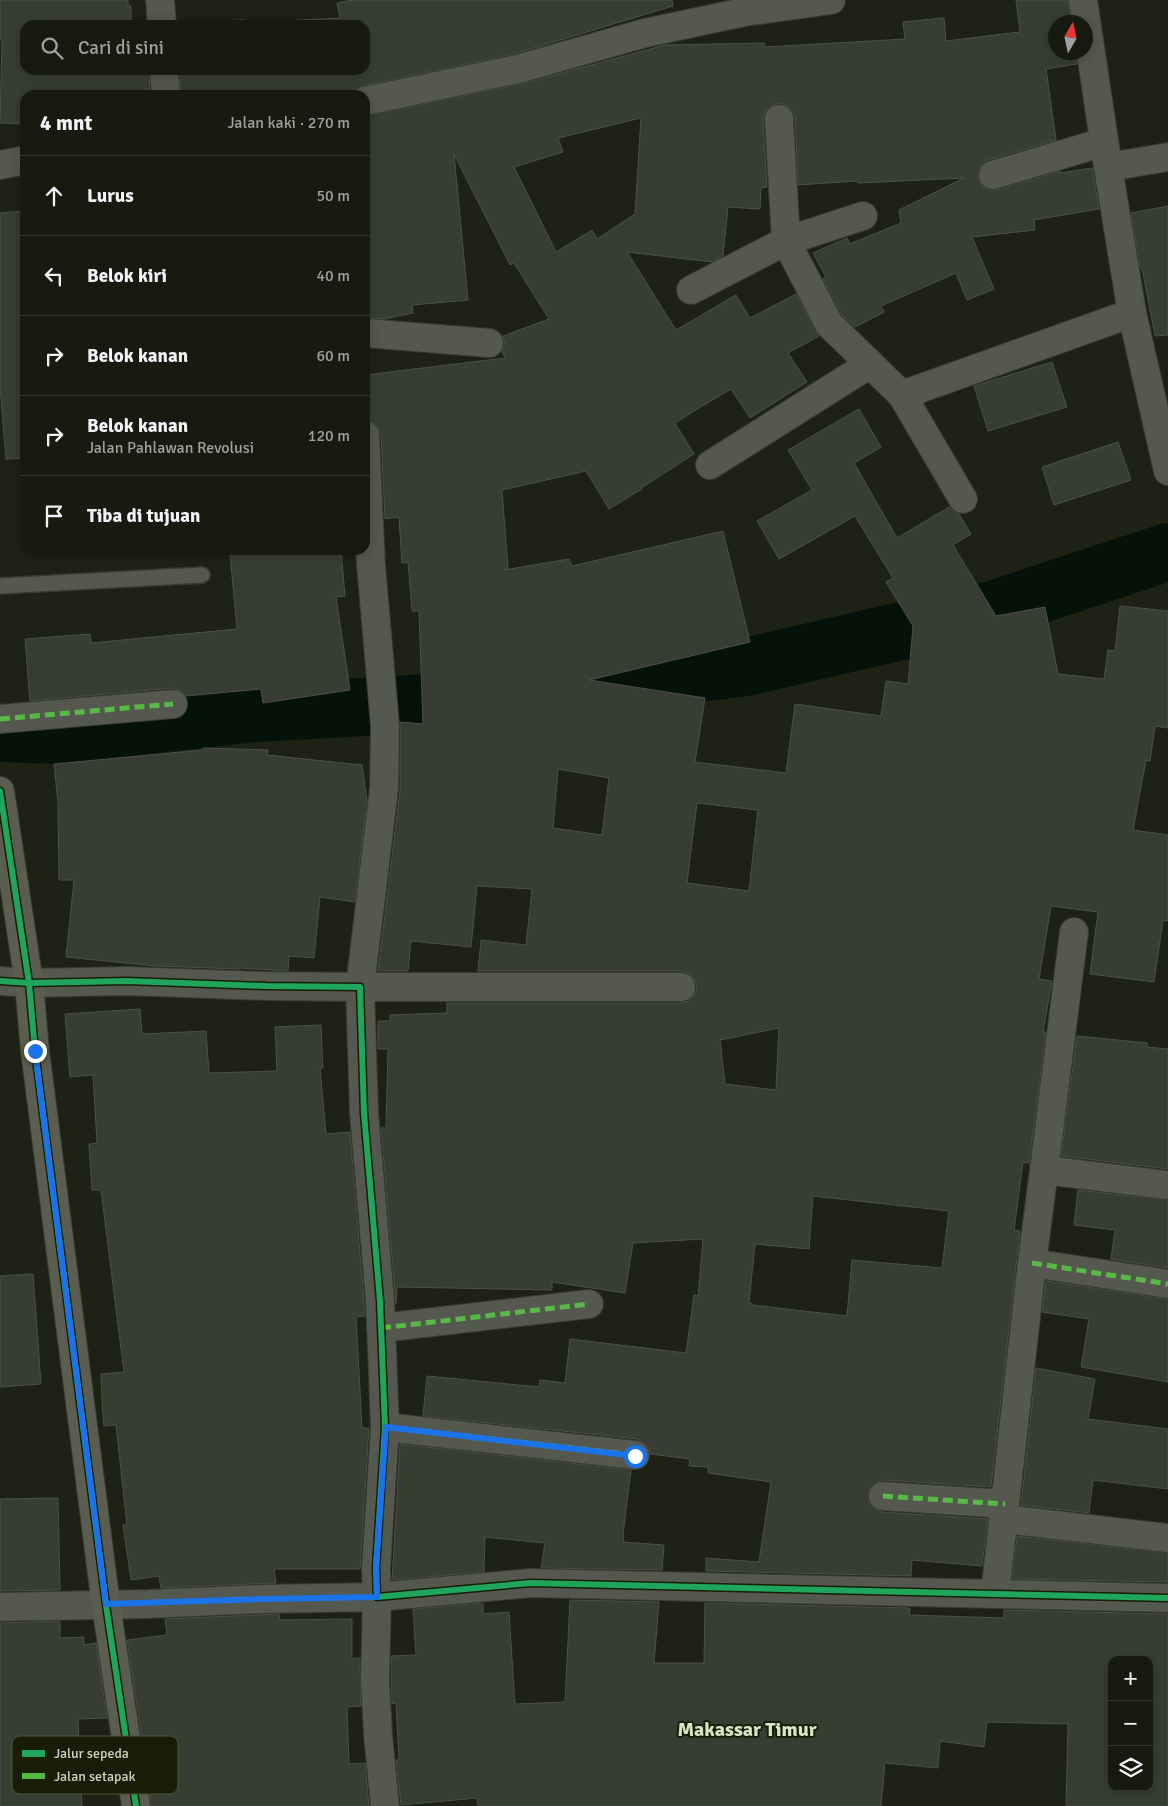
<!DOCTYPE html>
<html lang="id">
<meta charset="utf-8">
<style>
:root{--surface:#161a0f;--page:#23271d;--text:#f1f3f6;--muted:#9ea19e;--line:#35382f}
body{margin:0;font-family:Signika,sans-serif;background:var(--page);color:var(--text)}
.controls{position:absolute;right:15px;bottom:15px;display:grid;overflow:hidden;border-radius:10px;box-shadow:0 2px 12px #0003}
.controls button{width:45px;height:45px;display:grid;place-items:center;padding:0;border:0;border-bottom:1px solid var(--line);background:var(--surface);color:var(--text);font:25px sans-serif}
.compass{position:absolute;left:1048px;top:15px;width:45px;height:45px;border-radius:50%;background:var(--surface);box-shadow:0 2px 12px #0003;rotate:9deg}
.stop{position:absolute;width:15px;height:15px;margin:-11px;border:4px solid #1a73e8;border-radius:50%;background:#fff}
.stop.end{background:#1a73e8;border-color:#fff;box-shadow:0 1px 5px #0008}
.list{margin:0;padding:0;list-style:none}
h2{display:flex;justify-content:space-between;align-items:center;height:65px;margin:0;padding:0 20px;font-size:21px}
h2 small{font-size:16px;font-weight:400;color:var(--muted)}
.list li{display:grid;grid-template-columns:32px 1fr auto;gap:15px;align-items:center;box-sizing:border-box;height:80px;padding:0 20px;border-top:1px solid var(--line)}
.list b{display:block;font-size:19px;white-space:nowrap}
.list p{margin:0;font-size:16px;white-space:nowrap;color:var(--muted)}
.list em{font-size:16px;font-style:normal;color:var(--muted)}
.icon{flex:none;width:28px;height:28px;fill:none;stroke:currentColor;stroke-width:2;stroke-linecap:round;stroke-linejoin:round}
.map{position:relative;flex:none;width:1168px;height:1806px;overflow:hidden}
.search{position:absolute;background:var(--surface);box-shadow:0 2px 12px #0003;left:20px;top:20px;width:350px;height:55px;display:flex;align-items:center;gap:12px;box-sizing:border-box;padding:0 18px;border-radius:15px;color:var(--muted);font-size:19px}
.panel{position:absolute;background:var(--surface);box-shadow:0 2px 12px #0003;left:20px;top:90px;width:350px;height:465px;border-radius:15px}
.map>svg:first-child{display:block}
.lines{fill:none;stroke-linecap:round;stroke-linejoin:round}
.river{stroke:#041209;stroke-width:58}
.building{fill:#383d33;stroke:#4c5147;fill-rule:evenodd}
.lane-casing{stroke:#383b31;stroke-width:18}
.street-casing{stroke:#383b31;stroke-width:30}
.secondary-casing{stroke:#383b31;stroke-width:30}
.lane{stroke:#54584e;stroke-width:15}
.street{stroke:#54584e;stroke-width:28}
.secondary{stroke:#5a5d4f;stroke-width:28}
.quiet{stroke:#58b947;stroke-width:5;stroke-dasharray:10 5;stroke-linecap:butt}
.cycleway-casing{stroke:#171e05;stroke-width:9}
.cycleway{stroke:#20a55d;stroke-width:6}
.route{stroke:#1a73e8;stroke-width:6}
.labels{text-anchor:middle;stroke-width:4;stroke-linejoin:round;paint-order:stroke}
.quarter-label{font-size:20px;font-weight:bold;fill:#d9e4c4;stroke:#171e05}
.key{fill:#171e05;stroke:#4e553f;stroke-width:1}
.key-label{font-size:14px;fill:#cfd4c5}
</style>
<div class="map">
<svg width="1168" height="1806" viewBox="0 0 1168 1806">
<rect width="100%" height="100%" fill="#1e2214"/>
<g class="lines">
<polyline class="river" points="0,733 61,735 255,713 400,705 565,690 746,667 992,610 1168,552"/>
</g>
<g class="building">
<polygon points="0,0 128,0 128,6 131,6 131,25 146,25 25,25 25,70 149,70 150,95 25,95 25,124 0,123 2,40 0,40"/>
<polygon points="352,0 672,0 673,6 514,54 362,86 355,89 351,95 181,95 180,70 365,70 365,25 177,25 178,23 213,21 245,20 245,23 340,18 337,3"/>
<path d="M1016,0H1068L1071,22H1056V52H1075L1077,64L1046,69L1056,140L988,160L981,165L978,171V180L983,187L990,190H997L1060,171V173L1092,168L1099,209L1034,220L1035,230L972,237L994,289L967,300L956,273L881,306L884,312L855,327L842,315L823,279L826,277L813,253L847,238L850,244L901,223L899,210L964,178L858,183L857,181L798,185L795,118L792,111L786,105L778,103L771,106L765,112L763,120L767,187L761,188L760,209L728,207L723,256L712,262L627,252L676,330L736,295L750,318L796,294L819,336L788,353L807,382L750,418L731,389L694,411L675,423L694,454L641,488L642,489L609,509L586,471L502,490L508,568L504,570L569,559L572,566L723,531L750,642L589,680L705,698L695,762L786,773L795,704L881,716L886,681L908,684L913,626L886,582L893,578L855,516L779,559L757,521L812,490L788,450L859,409L881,447L854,463L897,538L949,507L959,514L971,534L953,545L996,616L1045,607L1058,674L1104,679L1108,650L1115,651L1120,606L1168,611V728L1155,726L1150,761L1146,760L1133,830L1168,835V921L1163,920L1154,982L1090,974L1098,912L1051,906L1039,979L1052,981L1043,1032H1046L1029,1163L1023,1162L1014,1230L1020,1231L991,1487L884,1480L877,1482L870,1487L868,1494L869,1503L875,1509L882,1512L988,1519L982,1566L912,1560L911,1576L706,1571V1558L759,1562L771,1482L708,1473V1467L689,1466L690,1459L650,1454L649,1448L645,1443L637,1439L423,1416L427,1376L539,1387L540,1380L565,1383L570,1339L686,1353L694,1295L698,1296L703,1239L633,1243L625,1293L552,1282V1290L397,1287L396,1304L381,1128H386L388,1049H378V1021H390V1015L447,1013V1003H681L688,1001L694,995L697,987L695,980L689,974L681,971H478L481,940L526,945L532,889L477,886L471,947L411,941L408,971H378L400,791V722L423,724L419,611H412L408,562L402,563L399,517L385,519L381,434L378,426L370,421L365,375L505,358L502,351L505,344L503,336L549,319L514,263L510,265L454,154L468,300L412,305L413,313L384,319L365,318V116L521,84L665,45L764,43L765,47L905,39L903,22L944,18L946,41L1020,32ZM641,118L635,214L597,239L592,230L556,252L514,167L563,152L558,138ZM558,769L609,778L602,835L553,828ZM697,803L758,810L749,891L687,883ZM779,1028L776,1090L725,1084L720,1040ZM813,1196L949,1211L942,1268L852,1260L847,1316L752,1305V1303H749L755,1244L809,1249Z"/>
<polygon points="1168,206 1168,335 1155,336 1142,268 1140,268 1131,213"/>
<polygon points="25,211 25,458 6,459 0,387 0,213"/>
<polygon points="1052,362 1067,407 988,431 974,386"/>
<polygon points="1118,442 1131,480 1054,505 1042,467"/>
<polygon points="266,550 341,550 345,596 336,597 350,690 263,703 261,689 186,696 180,690 172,688 30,701 25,639 90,634 91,643 237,629 230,554"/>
<polygon points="203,748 268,750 267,755 362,765 367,801 355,902 320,897 314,958 289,956 288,971 239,968 239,969 156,966 66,957 74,880 59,880 58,803 54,764 203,750"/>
<polygon points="140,1009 142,1034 206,1031 209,1073 277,1071 275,1027 321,1025 323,1068 320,1068 326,1134 350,1132 364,1302 365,1316 356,1317 362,1428 369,1428 360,1569 274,1569 276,1583 161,1588 159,1576 131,1580 123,1525 127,1525 116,1425 104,1426 102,1402 101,1374 124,1372 101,1190 92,1190 89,1144 97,1143 93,1075 70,1077 65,1014"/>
<polygon points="1077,1036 1147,1043 1147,1047 1168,1049 1168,1169 1061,1156"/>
<polygon points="1078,1190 1168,1200 1168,1268 1111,1259 1115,1230 1074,1225"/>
<polygon points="33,1274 41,1384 0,1387 0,1276"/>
<polygon points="1046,1281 1168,1299 1168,1382 1081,1367 1089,1319 1042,1312"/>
<polygon points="1036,1368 1095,1379 1088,1419 1168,1429 1168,1489 1093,1480 1089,1513 1021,1505"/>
<polygon points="400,1444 631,1470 623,1534 624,1535 623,1542 664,1545 662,1570 541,1568 545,1543 485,1537 484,1572 392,1580"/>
<polygon points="58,1498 60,1590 0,1591 0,1499"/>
<polygon points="1017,1536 1168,1553 1168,1582 1012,1579"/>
<path d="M570,1600L659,1602L654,1663H704L705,1603L910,1608L909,1615L1004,1618V1610L1168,1614V1806H1066L1068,1724L987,1722L984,1747L940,1741L938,1768L885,1763L881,1806H478L477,1798L401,1805L396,1760H399L396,1703L392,1704L391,1656L416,1655L413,1609L483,1603V1614L509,1612L515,1704L565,1702ZM1112,1660H1149V1787H1112Z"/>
<polygon points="279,1614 280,1620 352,1619 352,1659 360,1658 361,1706 347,1707 349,1764 365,1763 369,1806 151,1806 148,1760 145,1760 127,1640 167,1635 165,1619"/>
<polygon points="60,1621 60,1638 84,1637 84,1645 96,1643 107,1718 78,1719 82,1806 0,1806 0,1623"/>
</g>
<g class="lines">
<g class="lane-casing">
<polyline id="lane" points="0,586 202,575"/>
</g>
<g class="street-casing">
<g id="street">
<polyline points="160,0 162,25"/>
<polyline points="1083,0 1108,167 1132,313 1168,471"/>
<polyline points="164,70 166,95"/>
<polyline points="365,101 518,69 645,33 744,12 831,0"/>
<polyline points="779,119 786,241 829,324 902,395 1132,313"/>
<polyline points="0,165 25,160"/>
<polyline points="1108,167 1168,157"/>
<polyline points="993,175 1104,142"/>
<polyline points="691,290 786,241 863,216"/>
<polyline points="365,333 489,343"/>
<polyline points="902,395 963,499"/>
<polyline points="365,435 371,565 385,725 384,789 360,987 681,987"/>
<polyline points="710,465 870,364"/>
<polyline points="0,719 173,704"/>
<polyline points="0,981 29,983 127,981 266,986 360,987 364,1113 380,1301 385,1427 376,1568 377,1597 531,1583 1168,1598"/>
<polyline points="1044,1170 1074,932"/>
<polyline points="1032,1263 1168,1284"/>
<polyline points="381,1328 589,1304"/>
<polyline points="385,1427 635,1455"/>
<polyline points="883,1496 1005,1504"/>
<polyline points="1004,1519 1168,1538"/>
<polyline points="995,1594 1032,1263 1044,1170 1168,1185"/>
<polyline points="0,1607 148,1604 263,1599 377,1597 375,1679 378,1735 385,1806"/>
</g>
</g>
<g class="secondary-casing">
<polyline id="secondary" points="0,791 29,983 35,1051 106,1605 136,1806"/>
</g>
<use href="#lane" class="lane"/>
<use href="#street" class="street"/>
<use href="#secondary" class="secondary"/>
<g class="quiet">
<polyline points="0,719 173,704"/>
<polyline points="1032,1263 1168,1284"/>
<polyline points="381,1328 589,1304"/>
<polyline points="385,1427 635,1455"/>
<polyline points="883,1496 1005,1504"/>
</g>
<g class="cycleway-casing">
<g id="cycleway">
<polyline points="0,791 29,983 35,1051 106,1605 136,1806"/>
<polyline points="0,981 29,983 127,981 266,986 360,987 364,1113 380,1301 385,1427 376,1568 377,1597 531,1583 1168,1598"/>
</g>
</g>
<use href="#cycleway" class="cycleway"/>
</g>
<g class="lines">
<polyline class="route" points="35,1051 106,1604 263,1599 377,1597 376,1568 386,1427 635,1456"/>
</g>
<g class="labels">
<g class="quarter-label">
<text x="747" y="1736">Makassar Timur</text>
</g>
</g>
<rect x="12" y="1736" width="166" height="58" rx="8" class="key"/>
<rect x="22" y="1750" width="23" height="7" fill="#20a55d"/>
<rect x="22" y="1773" width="23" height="6" fill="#58b947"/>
<g class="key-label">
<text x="54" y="1758">Jalur sepeda</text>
<text x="54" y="1781">Jalan setapak</text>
</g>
</svg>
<div class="controls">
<button>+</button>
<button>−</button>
<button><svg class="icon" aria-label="layers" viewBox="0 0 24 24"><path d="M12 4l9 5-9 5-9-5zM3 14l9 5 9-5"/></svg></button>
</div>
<svg class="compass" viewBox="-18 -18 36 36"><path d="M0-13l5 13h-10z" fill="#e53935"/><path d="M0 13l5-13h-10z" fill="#9ea19e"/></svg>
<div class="stop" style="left:635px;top:1456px"></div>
<div class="stop end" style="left:35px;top:1051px"></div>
<div class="search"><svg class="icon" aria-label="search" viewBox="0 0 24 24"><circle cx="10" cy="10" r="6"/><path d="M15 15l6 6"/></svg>Cari di sini</div>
<section class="panel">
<h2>4 mnt<small>Jalan kaki · 270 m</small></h2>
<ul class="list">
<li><svg class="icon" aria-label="ahead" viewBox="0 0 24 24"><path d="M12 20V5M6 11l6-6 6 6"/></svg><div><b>Lurus</b></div><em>50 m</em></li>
<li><svg class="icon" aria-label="left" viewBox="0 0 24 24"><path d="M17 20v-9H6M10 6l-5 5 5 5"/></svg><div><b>Belok kiri</b></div><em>40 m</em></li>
<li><svg class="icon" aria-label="right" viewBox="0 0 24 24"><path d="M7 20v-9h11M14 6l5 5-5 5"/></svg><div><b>Belok kanan</b></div><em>60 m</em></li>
<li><svg class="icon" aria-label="right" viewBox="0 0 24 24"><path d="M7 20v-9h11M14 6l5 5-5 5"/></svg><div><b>Belok kanan</b><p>Jalan Pahlawan Revolusi</p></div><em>120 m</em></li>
<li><svg class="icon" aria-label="arrive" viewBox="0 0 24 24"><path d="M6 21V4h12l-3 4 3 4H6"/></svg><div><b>Tiba di tujuan</b></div></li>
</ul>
</section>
</div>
